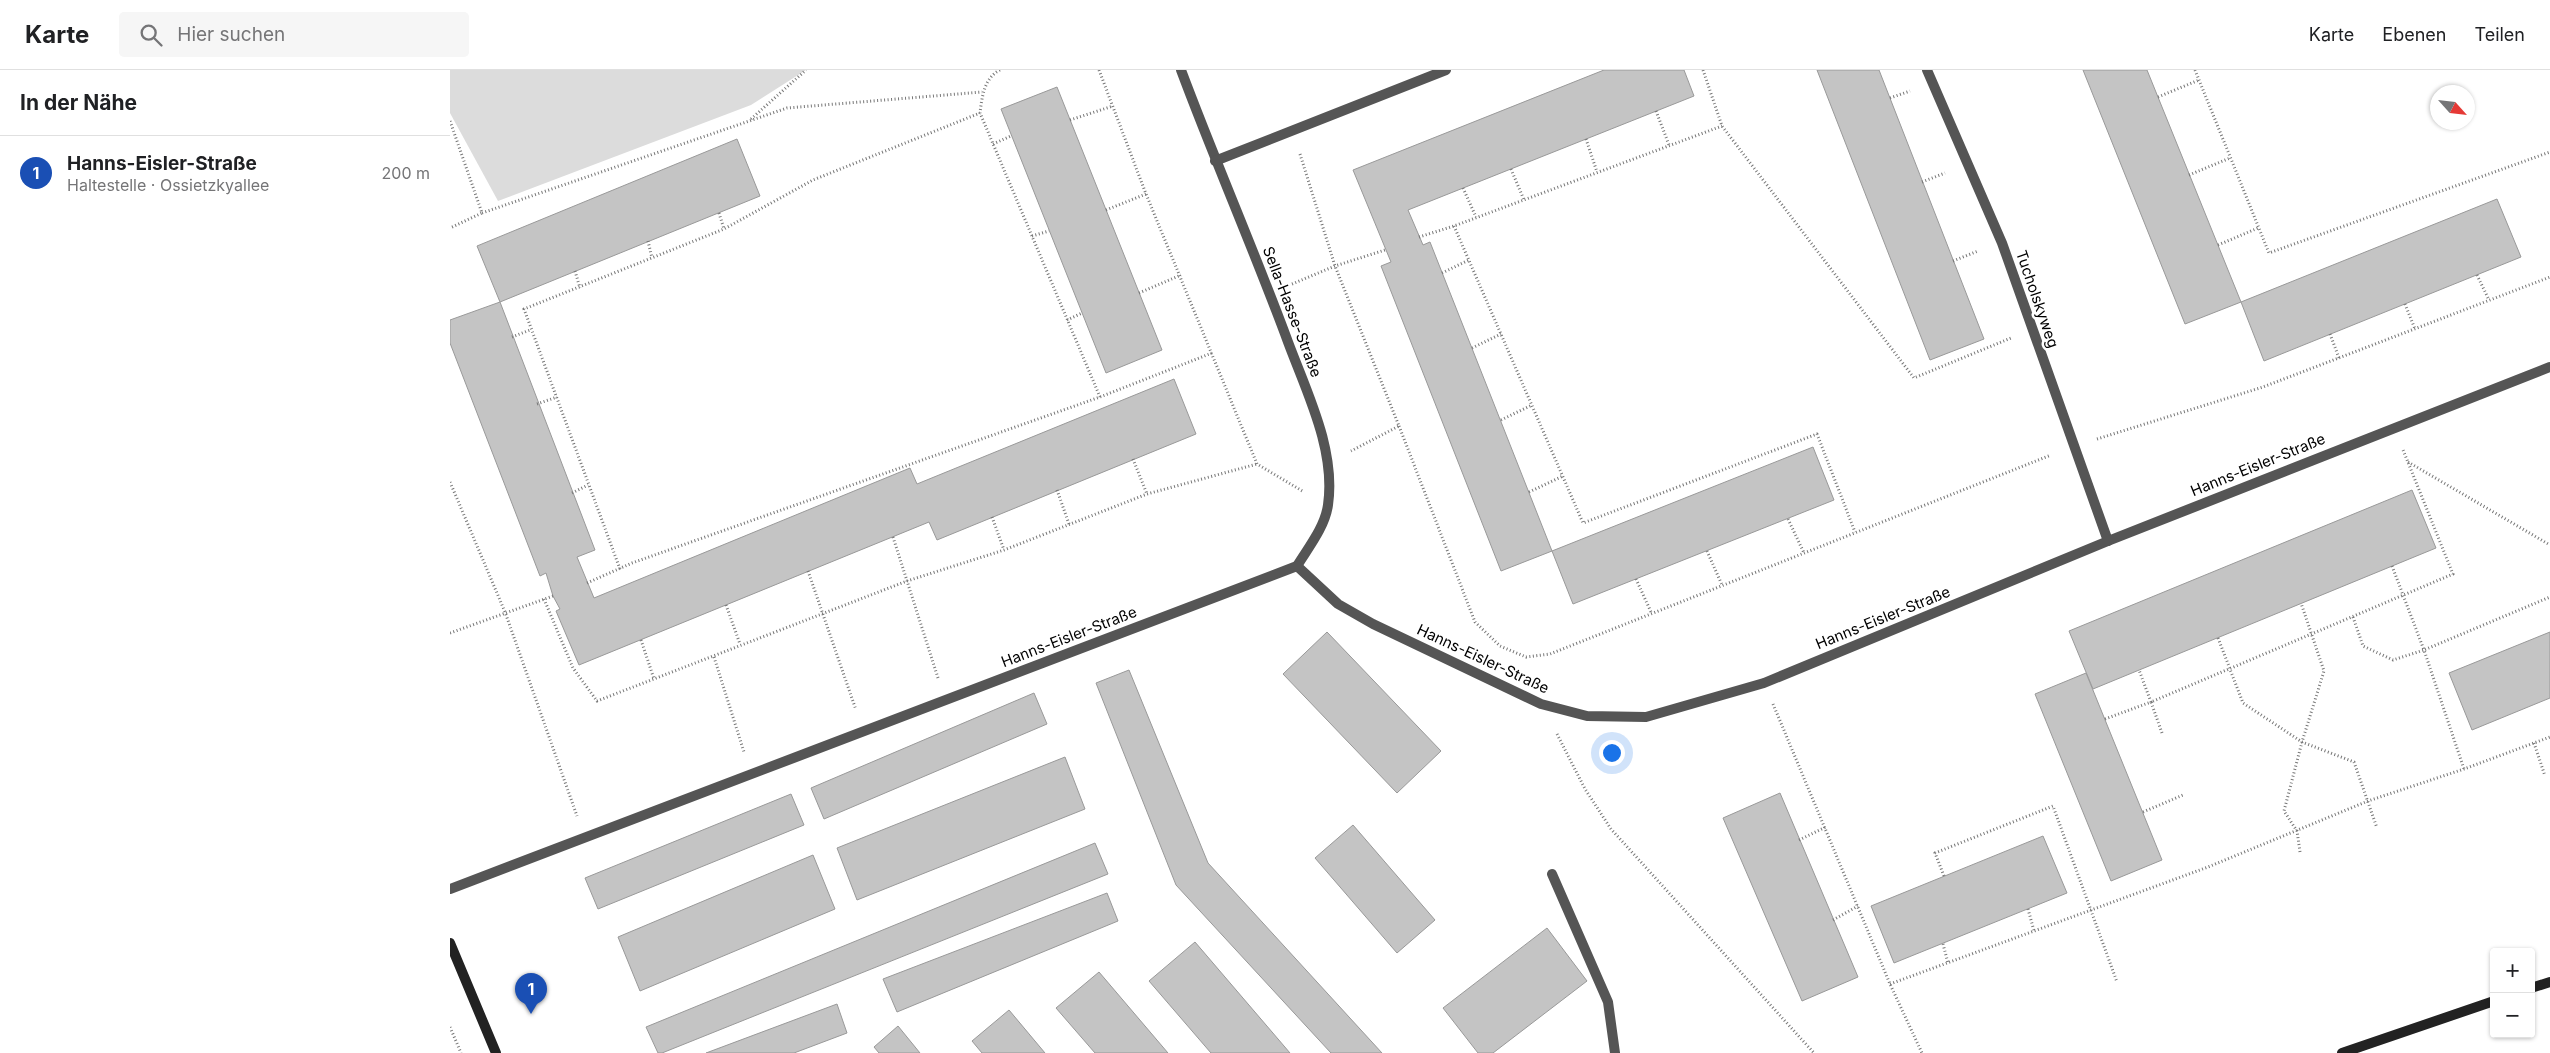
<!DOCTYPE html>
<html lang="de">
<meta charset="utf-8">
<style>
:root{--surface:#fff;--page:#f6f6f6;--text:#202124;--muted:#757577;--line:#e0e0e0;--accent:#1a73e8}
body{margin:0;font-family:Inter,sans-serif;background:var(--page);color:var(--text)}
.controls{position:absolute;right:15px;bottom:15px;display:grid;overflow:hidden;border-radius:5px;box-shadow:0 1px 4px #0004}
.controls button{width:45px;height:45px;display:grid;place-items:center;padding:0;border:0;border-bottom:1px solid var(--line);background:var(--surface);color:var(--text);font:25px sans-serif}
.compass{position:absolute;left:1980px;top:15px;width:45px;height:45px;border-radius:50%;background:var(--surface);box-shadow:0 1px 4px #0004;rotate:117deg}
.you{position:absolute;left:1161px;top:682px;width:18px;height:18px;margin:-12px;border:4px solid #fff;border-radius:50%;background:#1a73e8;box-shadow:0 0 0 8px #1a73e833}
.badge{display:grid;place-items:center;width:32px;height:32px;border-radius:50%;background:var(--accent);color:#fff;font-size:16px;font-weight:700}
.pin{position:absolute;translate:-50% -41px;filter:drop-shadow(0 1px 2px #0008)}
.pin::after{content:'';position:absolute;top:26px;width:18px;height:15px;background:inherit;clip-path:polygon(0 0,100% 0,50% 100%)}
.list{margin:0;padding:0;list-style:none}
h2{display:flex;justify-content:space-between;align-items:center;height:65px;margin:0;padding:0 20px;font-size:21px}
h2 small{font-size:16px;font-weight:400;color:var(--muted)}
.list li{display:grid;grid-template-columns:32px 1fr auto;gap:15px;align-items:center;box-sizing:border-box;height:75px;padding:0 20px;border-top:1px solid var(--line)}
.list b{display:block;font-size:19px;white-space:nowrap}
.list p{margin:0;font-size:16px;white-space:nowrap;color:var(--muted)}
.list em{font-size:16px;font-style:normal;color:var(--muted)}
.icon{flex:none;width:28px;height:28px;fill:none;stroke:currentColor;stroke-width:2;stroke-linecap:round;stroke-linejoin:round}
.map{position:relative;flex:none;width:2100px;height:983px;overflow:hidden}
header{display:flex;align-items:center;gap:30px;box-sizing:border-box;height:70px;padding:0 25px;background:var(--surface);border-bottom:1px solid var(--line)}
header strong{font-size:24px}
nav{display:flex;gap:28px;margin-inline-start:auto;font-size:18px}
.search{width:350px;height:45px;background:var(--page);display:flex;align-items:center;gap:12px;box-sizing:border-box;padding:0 18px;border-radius:5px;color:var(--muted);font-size:19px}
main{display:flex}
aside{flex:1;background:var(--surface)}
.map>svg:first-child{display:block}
.green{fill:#dcdcdc}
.building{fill:#c4c4c4;stroke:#999}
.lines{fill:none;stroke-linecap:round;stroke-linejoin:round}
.path{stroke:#777;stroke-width:3;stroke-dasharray:1 2.5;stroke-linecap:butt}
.lane{stroke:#555;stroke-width:10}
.street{stroke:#555;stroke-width:10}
.secondary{stroke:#222;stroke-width:10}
.labels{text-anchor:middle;stroke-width:5;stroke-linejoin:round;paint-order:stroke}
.street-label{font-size:15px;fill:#000;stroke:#fff}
</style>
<header>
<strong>Karte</strong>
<div class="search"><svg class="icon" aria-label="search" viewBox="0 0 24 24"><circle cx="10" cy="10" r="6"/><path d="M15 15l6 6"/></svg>Hier suchen</div>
<nav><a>Karte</a><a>Ebenen</a><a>Teilen</a></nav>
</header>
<main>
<aside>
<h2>In der Nähe<small></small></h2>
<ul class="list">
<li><span class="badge" style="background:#1a4fb4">1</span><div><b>Hanns-Eisler-Straße</b><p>Haltestelle · Ossietzkyallee</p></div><em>200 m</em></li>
</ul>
</aside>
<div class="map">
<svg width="2100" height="983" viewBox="0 0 2100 983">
<rect width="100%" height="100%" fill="#fff"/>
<polygon class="green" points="0,0 356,0 301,35 48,131 0,43"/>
<g class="building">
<polygon points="1154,0 1234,0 1244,26 958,140 973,175 980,172 1102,481 1051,501 931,196 941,192 903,100"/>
<polygon points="1367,0 1429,0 1534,269 1480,290"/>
<polygon points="1633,0 1697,0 1791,232 1735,254"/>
<polygon points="607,17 712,280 656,303 551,39"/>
<polygon points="287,69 310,126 50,232 27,176"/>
<polygon points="2047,129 2071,187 1814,291 1791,232"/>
<polygon points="50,232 145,480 127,487 144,528 460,398 467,414 724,309 746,364 487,470 479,452 129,595 106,541 110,539 103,526 96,503 90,506 0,273 0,250"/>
<polygon points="1363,377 1384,430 1123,534 1102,481"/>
<polygon points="1962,420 1986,478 1643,619 1619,561"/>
<polygon points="877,562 991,681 947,723 833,604"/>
<polygon points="2100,562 2100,628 2022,660 1999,603"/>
<polygon points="679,600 758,793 932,983 881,983 726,815 646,613"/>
<polygon points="1636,603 1712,790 1661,811 1585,624"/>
<polygon points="584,623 597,654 374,749 361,718"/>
<polygon points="615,687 635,739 407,830 387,778"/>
<polygon points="1330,723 1408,907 1352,931 1273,748"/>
<polygon points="341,724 354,755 148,839 135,808"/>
<polygon points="903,755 985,850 947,883 865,788"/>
<polygon points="1593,766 1617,823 1444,893 1421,836"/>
<polygon points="645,773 658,804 212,983 208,983 196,957"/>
<polygon points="363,785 385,839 190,921 168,867"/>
<polygon points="657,823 668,851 447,942 433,909"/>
<polygon points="1097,858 1137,911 1043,983 1028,983 993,938"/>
<polygon points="745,872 840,983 761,983 699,911"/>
<polygon points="649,902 718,983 645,983 606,938"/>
<polygon points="387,934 397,963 344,983 256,983"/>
<polygon points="559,940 595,983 532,983 522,971"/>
<polygon points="448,956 470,983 429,983 424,977"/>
</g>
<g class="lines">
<g class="path">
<path d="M550,0C534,8 532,27 530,43L650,327"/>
<polyline points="649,0 696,124 807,394 854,422"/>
<polyline points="1253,0 1272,56 1464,308 1561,268"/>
<polyline points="1745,0 1819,183 2100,82"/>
<polyline points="1708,27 1749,10"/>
<polyline points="1440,28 1460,21"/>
<polyline points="1206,41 1219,75"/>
<polyline points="301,49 356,0"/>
<polyline points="620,50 663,36"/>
<polyline points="0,51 32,143 0,158"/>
<polyline points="1136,69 1147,102"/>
<polyline points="543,74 561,66"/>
<polyline points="850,84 885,196 949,356 901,381"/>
<polyline points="1061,99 1074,130"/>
<polyline points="1739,105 1780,88"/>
<polyline points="1472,112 1495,103"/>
<polyline points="1013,118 1026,147"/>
<polyline points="656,140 696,124"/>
<polyline points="32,143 337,38 532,22"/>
<polyline points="269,143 274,159"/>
<polyline points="1004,156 1133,453 1367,364 1405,462"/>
<polyline points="582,166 599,161"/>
<polyline points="969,167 1004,156 1272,56"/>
<polyline points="198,171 202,188"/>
<polyline points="1768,175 1808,158"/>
<polyline points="1503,191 1528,181"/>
<polyline points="125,201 130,218"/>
<polyline points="992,203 1019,190"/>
<polyline points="2027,205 2039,230"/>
<polyline points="842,214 885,196 935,180"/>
<polyline points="689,223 731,205"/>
<polyline points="1955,234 1965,259"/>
<polyline points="617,250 632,243"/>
<polyline points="1880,264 1889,288"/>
<polyline points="62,267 80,260"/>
<polyline points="1022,278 1051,264"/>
<polyline points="87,334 107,327"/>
<polyline points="1051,350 1082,335"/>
<polyline points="949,356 1025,552 1050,576 1076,587 1100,584 1601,385"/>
<polyline points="1647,369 1813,317 2100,207"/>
<polyline points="683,389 697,424"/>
<polyline points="1958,392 2100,475"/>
<polyline points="0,412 55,542 127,746"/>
<polyline points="607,420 619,454"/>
<polyline points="1079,422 1113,406"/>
<polyline points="122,423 138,415"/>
<polyline points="542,447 554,480"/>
<polyline points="1338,449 1354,483"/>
<polyline points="443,467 488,608"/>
<polyline points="1257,481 1272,515"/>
<polyline points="1942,496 1974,580 2100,527"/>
<polyline points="170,499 74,239 274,159 363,110 530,43"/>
<polyline points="358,501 406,640"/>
<polyline points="1186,509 1201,542"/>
<polyline points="137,513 182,493 650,327 762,283"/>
<polyline points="94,529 123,598 147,631 457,511 554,480 697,424 807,394"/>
<polyline points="276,535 290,574"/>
<polyline points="1903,547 1913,576 1943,590 1974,580 2014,699"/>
<polyline points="0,563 103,526"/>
<polyline points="1768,568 1793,633 1852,672 1904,692 1927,758"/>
<polyline points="191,570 204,609"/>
<polyline points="264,587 294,682"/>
<polyline points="1323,634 1440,914 1472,983"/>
<polyline points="1655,649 1701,632 1689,600"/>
<polyline points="1712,663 1701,632 2003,504 1953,380"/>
<polyline points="1107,664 1135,719 1161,759 1364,983"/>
<polyline points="2084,673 2095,706"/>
<polyline points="1693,742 1733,725"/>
<polyline points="1349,770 1376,757"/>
<polyline points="1850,782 1847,761 1834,741 1852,672 1874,601 1851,533"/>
<polyline points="1494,806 1485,783 1603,736 1667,912"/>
<polyline points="1578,839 1584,861"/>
<polyline points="1383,850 1408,836"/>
<polyline points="1493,874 1498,893"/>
<polyline points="1440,914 1758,797 1918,731 2014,699 2100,667"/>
<polyline points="0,957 11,983"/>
</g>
<polyline class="lane" points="1102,804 1158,932 1165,983"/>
<g class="street">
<path d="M731,0C765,91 804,180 838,272C857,323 886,380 878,435C875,457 858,478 847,496"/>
<polyline points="1477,0 1552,173 1658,471"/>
<polyline points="765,91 996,0"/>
<polyline points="0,819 847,496 888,534 923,554 1091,634 1137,646 1196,647 1314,613 1658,471 2100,297"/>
</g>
<g class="secondary">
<polyline points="0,873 46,983"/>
<polyline points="2081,918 2100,912"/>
<polyline points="1892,983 2044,931"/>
</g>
</g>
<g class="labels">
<g class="street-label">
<text transform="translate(1587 229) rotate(71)" y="5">Tucholskyweg</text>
<text transform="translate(842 242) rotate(69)" y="5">Sella-Hasse-Straße</text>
<text transform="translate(1808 395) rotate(-22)" y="5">Hanns-Eisler-Straße</text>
<text transform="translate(1433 548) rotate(-22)" y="5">Hanns-Eisler-Straße</text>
<text transform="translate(619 567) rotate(-21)" y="5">Hanns-Eisler-Straße</text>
<text transform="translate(1033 589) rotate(25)" y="5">Hanns-Eisler-Straße</text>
</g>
</g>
</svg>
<div class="controls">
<button>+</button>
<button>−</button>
</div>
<svg class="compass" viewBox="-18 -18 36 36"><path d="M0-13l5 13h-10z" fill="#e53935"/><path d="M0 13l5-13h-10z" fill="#757577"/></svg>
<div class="you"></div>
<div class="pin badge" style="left:81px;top:944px;background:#1a4fb4">1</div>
</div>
</main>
